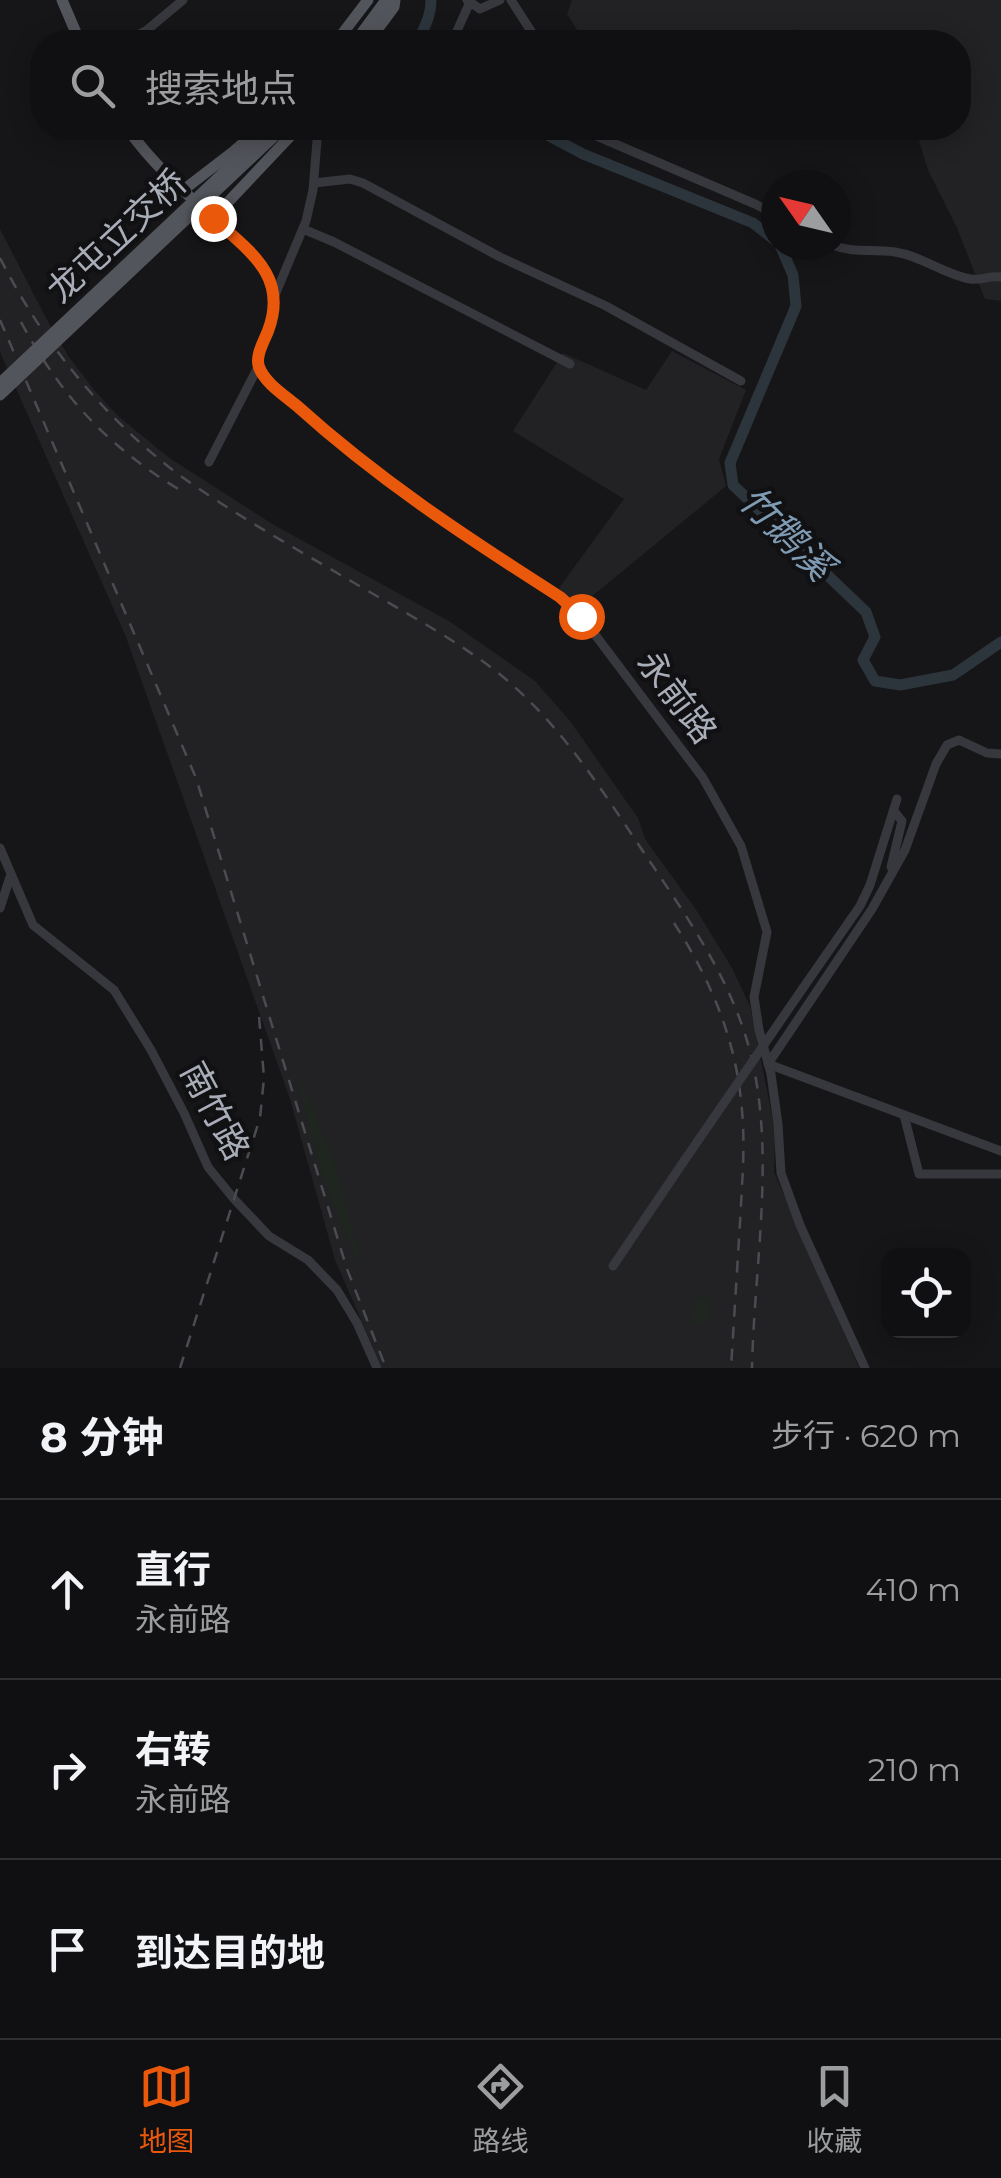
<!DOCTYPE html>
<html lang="zh">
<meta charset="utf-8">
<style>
:root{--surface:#101012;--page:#19191b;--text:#f1f3f6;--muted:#9c9d9f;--line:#303032;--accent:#ea580c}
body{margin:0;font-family:Montserrat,"Noto Sans SC",sans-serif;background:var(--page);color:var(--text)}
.controls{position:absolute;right:30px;bottom:30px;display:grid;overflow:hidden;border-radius:20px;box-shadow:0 5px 25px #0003}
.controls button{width:90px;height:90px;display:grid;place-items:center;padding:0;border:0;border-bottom:2px solid var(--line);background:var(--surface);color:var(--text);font:50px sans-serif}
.compass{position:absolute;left:761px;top:170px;width:90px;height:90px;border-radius:50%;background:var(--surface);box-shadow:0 5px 25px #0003;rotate:304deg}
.stop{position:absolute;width:30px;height:30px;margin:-22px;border:8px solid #ea580c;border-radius:50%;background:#fff}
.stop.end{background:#ea580c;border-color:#fff;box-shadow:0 2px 10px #0008}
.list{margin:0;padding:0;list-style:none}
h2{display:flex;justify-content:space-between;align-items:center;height:130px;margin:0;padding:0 40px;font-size:42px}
h2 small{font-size:32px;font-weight:400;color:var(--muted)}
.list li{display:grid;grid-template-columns:65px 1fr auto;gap:30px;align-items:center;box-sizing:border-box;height:180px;padding:0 40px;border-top:2px solid var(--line)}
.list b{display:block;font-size:38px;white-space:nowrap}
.list p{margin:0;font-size:32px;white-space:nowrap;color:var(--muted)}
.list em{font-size:32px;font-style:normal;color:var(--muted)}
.icon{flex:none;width:55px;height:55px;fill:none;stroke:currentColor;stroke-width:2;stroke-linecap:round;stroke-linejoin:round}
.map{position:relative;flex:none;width:1001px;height:1368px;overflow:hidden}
.search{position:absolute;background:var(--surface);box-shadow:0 5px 25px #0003;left:30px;right:30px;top:30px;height:110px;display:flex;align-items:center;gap:25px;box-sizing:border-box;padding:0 35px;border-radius:40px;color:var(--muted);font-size:38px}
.sheet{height:670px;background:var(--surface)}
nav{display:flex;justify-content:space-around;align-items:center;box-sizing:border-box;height:140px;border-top:2px solid var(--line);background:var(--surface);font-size:28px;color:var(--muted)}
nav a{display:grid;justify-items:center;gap:5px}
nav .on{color:var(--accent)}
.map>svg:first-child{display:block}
.built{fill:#222225}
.green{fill:#1e261f}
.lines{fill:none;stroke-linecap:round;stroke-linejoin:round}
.river{stroke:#2c353c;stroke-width:11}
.minor{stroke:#37383d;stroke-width:9}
.major{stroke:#53555c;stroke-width:11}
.rail{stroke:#4a4c52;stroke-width:2.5;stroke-dasharray:12 10;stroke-linecap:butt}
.minor-bridge{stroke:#37383d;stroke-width:9}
.major-bridge{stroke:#53555c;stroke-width:11}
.route{stroke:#ea580c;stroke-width:12}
.labels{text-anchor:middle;stroke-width:9;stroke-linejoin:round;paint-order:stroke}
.street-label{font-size:35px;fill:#a8adb8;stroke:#111113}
.water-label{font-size:38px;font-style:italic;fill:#7f9bb3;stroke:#111113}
</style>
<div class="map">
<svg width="1001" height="1368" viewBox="0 0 1001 1368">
<rect width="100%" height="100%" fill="#161618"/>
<g class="built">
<polygon points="572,0 1001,0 1001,301 985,299 957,228 928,170 915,128 958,128 958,42 837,42 797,29 793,42 594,42 594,40 581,36 567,14"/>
<polygon points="0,229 46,318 69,357 95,391 117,415 168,457 274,525 449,621 535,681 570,721 638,818 645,839 697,911 732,968 750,1006 775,1130 774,1172 859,1368 382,1368 335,1260 290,1099 126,637 0,352"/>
<polygon points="672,351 746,390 719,459 726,486 579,607 559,588 624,499 513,431 563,353 646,390"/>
</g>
<g class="green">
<path d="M297,1071L335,1164L363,1270C330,1207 309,1141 297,1071Z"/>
<polygon points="697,1296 711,1299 706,1324 692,1322"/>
</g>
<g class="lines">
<g class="river">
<path d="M418,42C424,26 431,18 431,0"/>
<polyline points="534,128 583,154 753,223 776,241"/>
<polyline points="780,245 793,275 796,306 730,463 733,485 866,612 875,637 863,660 875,681 900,685 953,675 1001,642"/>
</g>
<g class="minor">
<polyline points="511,0 538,42"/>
<polyline points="470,2 480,9 500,0"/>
<polyline points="125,42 147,30 183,0"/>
<polyline points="452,42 470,2 467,0"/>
<polyline points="578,128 755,204 776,215"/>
<polyline points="314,183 350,179 363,183 500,257 606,306 741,381"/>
<path d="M213,218C250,251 289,277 268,331C264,341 255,356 259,367C264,382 284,395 296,405C378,480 467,538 560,597L581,616L703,778L741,846L767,932L754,997L759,1030L771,1074L778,1124L781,1173L800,1225L865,1368"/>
<polyline points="303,229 334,242 570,364"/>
<path d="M832,245C857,254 871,248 895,252C922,256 943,274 970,279C981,281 989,275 1001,277"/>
<polyline points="275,295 306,221 313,190 318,128"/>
<polyline points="209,462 258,367"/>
<polyline points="1001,754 987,753 959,740 947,745 936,764 905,850 872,909 768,1064 1001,1151"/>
<polyline points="0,848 33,925 114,990 151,1050 184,1113 208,1167 234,1199 269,1236 308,1260 337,1290 357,1323 377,1368"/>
<polyline points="891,867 902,821 894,811"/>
<polyline points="0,908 10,877"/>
<polyline points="803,988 860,906 870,885 897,799"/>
<polyline points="904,1115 919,1174 1001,1174"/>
<polyline points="613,1266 684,1161"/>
</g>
<g class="major">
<polyline points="62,0 80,42"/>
<polyline points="336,42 368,0"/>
<polyline points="355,42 386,0"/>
<polyline points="368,42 394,7 395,0"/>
<path d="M127,128C151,162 182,190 213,218L298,128"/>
<polyline points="182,191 234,151 261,128"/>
</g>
<g class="rail">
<path d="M0,258C43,343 105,420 182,477C237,516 298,550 356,584C404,612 453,638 497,672C564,725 609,802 657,872C699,935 741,997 755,1074C773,1170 754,1271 752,1368"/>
<polyline points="0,320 196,778 347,1269 386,1368"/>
<path d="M21,322C61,396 108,447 180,490"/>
<path d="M674,923C709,977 735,1037 741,1101C746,1141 742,1182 740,1223C737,1271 734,1320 731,1368"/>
<polyline points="180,1368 260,1118 264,1078 259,1016"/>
</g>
<polyline class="minor-bridge" points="684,1161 803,988"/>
<g class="major-bridge">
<polyline points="0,383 271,128"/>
<polyline points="0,395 283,128"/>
</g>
</g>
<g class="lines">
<path class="route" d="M213,218C249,251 289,276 268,331C264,341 255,356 259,367C264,382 284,395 296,405C379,480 466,537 560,597L581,616"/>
</g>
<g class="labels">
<g class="street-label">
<text transform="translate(117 236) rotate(-43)" y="12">龙屯立交桥</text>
<text transform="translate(677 697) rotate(53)" y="12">永前路</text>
<text transform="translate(215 1111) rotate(62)" y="12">南竹路</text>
</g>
<g class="water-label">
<text transform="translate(786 533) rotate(45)" y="13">竹鹅溪</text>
</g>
</g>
</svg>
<div class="controls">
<button><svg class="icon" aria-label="locate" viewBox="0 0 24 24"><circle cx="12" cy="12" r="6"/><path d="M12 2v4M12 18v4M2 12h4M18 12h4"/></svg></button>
</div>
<svg class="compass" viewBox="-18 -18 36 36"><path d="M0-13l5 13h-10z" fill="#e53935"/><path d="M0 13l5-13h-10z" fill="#9c9d9f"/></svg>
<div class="stop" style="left:581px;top:616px"></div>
<div class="stop end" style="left:213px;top:218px"></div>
<div class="search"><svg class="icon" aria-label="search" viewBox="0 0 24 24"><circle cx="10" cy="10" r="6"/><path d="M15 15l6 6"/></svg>搜索地点</div>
</div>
<section class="sheet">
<h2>8 分钟<small>步行 · 620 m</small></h2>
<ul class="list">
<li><svg class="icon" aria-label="ahead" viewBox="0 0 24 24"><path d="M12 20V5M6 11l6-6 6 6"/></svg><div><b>直行</b><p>永前路</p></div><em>410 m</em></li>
<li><svg class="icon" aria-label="right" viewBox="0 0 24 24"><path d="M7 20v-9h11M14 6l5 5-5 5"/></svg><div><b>右转</b><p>永前路</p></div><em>210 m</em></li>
<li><svg class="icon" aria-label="arrive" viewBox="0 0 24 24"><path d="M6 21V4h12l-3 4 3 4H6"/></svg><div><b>到达目的地</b></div></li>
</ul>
</section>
<nav>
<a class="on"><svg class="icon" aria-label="map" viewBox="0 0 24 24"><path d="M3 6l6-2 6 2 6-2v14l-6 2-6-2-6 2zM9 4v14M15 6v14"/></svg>地图</a>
<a><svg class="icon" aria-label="directions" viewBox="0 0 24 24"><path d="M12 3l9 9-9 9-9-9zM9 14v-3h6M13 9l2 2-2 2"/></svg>路线</a>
<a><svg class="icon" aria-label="saved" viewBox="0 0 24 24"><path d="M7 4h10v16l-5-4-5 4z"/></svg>收藏</a>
</nav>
